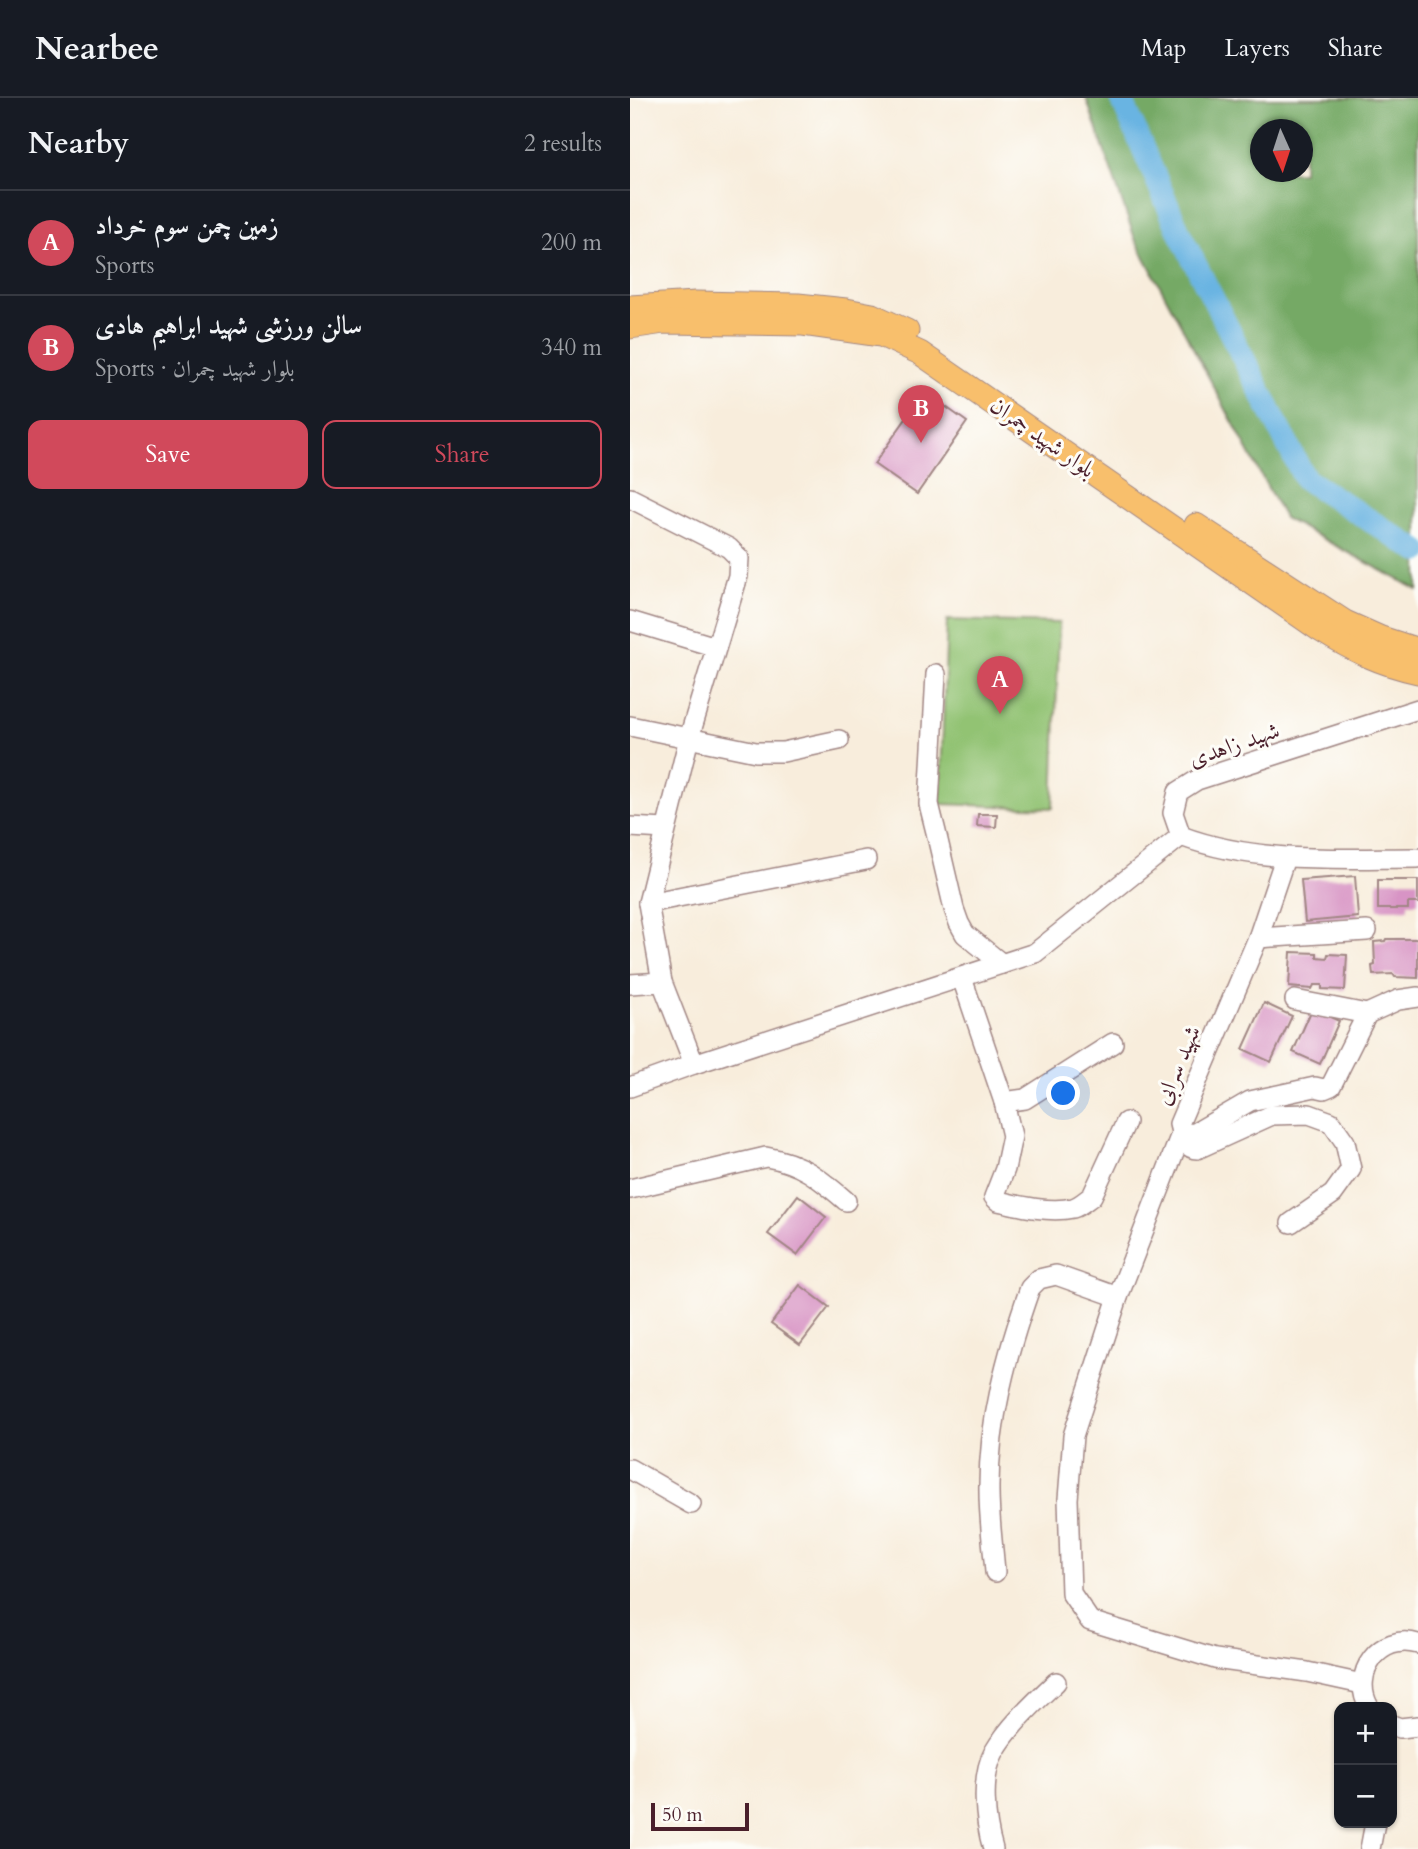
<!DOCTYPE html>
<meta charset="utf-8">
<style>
:root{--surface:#171b24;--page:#20242c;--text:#f1f3f6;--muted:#9ea1a6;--line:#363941;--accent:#d1495b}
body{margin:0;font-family:Cardo,Amiri,serif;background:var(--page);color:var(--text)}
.controls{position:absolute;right:21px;bottom:21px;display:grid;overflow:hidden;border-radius:14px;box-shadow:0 2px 5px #0004}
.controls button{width:63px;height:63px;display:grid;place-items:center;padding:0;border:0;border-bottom:2px solid var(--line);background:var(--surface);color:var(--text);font:35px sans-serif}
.compass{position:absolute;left:620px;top:21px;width:63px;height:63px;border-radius:50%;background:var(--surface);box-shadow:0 2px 5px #0004;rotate:177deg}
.scale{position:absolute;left:21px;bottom:18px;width:98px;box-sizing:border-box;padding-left:7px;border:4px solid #4a1f2b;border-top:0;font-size:19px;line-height:24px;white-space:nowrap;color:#4a1f2b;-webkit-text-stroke:5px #fdfcf7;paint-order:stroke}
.you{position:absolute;left:434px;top:996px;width:24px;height:24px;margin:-18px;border:5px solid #fff;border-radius:50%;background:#1a73e8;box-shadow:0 0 0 10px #1a73e833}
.badge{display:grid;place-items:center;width:46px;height:46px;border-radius:50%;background:var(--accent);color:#fff;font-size:23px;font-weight:700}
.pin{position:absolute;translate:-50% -58px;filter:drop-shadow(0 2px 4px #0008)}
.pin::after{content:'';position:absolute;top:37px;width:24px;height:21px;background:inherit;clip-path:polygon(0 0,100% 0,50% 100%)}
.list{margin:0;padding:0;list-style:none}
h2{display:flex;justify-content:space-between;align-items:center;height:91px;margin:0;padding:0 28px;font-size:30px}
h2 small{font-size:23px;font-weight:400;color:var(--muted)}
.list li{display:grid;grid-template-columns:46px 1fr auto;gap:21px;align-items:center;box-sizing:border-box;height:105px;padding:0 28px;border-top:2px solid var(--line)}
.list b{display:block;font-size:26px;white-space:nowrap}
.list p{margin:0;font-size:23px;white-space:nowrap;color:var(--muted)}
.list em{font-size:23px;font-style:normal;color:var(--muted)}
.actions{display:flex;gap:14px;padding:21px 28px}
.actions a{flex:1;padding:16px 0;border:2px solid var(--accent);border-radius:14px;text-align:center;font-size:24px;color:var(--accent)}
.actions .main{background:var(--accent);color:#fff}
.map{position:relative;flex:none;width:788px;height:1751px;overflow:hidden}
header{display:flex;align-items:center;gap:42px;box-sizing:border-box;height:98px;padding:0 35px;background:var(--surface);border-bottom:2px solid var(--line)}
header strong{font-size:33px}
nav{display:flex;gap:38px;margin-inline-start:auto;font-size:24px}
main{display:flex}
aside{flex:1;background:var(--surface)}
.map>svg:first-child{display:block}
.green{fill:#92c373;stroke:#6e714f;stroke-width:2}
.forest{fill:#75a965;stroke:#606448;stroke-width:2;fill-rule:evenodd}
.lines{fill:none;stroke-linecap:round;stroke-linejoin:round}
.river{stroke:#69b4e2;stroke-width:23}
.building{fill:#d894c5}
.minor-casing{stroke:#a18684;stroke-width:22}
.major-casing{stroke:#a18684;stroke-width:25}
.minor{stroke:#fff;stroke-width:19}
.major{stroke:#f8bf6c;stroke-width:23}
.labels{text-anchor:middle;stroke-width:6;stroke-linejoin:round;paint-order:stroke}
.street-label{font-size:23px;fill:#4a1f2b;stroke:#fdfcf7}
</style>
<header>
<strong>Nearbee</strong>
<nav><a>Map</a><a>Layers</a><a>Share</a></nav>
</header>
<main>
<aside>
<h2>Nearby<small>2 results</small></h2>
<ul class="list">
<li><span class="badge">A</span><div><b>زمین چمن سوم خرداد</b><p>Sports</p></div><em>200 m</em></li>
<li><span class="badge">B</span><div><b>سالن ورزشی شهید ابراهیم هادی</b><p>Sports · بلوار شهید چمران</p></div><em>340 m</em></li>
</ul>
<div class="actions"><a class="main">Save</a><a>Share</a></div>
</aside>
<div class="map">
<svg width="788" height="1751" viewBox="0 0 788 1751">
<rect width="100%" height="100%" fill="#fdfcf7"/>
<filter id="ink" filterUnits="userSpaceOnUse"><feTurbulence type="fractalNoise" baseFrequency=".0143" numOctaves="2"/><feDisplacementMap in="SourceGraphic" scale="14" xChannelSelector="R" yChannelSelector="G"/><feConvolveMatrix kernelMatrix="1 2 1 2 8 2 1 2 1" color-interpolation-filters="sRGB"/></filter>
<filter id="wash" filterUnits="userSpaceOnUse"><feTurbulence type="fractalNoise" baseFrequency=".00686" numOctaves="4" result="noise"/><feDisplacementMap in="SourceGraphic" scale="28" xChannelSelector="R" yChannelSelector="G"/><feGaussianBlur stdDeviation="1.57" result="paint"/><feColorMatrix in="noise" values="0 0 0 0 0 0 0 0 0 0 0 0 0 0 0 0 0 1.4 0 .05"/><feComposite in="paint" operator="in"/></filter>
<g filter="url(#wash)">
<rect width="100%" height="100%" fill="#f8eddc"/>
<polygon class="green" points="317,522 429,525 423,710 310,706"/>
<path class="forest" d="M456,0H788V492L654,420L505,141ZM631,32H673V74H631Z"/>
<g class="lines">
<polyline class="river" points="491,0 551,138 675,381 788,453"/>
</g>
<g id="blocks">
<g class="building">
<polygon points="295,294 337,324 287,396 244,366"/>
<polygon points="348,716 367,716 366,729 347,728"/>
<polygon points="725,778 728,819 675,824 671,782"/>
<polygon points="748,782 788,782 788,805 778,805 778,811 748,811"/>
<polygon points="756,841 788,841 788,880 765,879 763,876 743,877 742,868 745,867 744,844 755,843"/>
<polygon points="661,854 687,855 687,859 697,860 698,856 717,857 715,892 692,891 692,887 684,887 682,891 659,889"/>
<polygon points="634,905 662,918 641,964 613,951"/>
<polygon points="682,911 709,923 690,966 663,954"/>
<polygon points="168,1097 196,1119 167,1157 138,1136"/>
<polygon points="170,1187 199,1209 170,1247 141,1226"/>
</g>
</g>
</g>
<g filter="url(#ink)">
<use href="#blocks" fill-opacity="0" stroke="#a18684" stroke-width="2"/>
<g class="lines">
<g class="minor-casing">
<g id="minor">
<polyline points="0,400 99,450 109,460 108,478 59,640 18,805 32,884 64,966"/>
<polyline points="0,523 86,549"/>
<polyline points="306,576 299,706 306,734 324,811 329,825 335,836 372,866"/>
<path d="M788,611L567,682L548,694L543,715L551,738C626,766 709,760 788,760"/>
<polyline points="0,628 126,654 153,654 209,642"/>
<polyline points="0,729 35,731"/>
<path d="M655,760L628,840L549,1026C551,1036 555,1051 567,1051L642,1017L679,1016L701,1024L715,1044L721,1071L703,1096L661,1125"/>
<polyline points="18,805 236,762"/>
<polyline points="628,840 737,833"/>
<path d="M332,880L374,1004L382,1038L375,1071L364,1099L368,1103C390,1108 420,1115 443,1110C450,1108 456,1102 462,1098L496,1024"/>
<polyline points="0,886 32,884"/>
<polyline points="665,902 737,916"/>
<polyline points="0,989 64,966 405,855 551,738"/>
<polyline points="374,1004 395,1001 483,945"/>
<polyline points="551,1036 488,1199 443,1338 438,1401 441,1495 460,1523 585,1561 677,1574 732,1586"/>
<polyline points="551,1036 565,1035 620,1003 685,989 694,991 701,988 737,916 768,902 788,899"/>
<path d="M0,1091L136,1059C172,1065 189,1080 216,1103"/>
<polyline points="0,1371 61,1406"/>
<path d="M365,1474C363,1448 359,1420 359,1394C358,1324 377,1255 400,1190L409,1181L426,1177L488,1199"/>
<path d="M739,1609C720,1576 750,1534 788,1546"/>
<polyline points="762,1627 770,1630 788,1628"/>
<path d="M363,1751C355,1724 350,1679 364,1654C379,1628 404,1605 426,1584"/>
<polyline points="740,1751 745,1725"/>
</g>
</g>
<g class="major-casing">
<g id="major">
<polyline points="0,209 66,205 168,207 216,212 242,217 277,233"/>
<path d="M0,229L34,224L173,226L251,237L290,255L690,532C722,552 751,566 788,574"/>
<polyline points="566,427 715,524 751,540 788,552"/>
</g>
</g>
<use href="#minor" class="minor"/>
<use href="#major" class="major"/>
</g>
</g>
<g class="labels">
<g class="street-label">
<text transform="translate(413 339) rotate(35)" y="8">بلوار شهید چمران</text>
<text transform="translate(604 646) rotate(-19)" y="8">شهید زاهدی</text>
<text transform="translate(547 967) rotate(-67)" y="8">شهید سرابی</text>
</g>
</g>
</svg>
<div class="controls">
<button>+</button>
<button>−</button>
</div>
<svg class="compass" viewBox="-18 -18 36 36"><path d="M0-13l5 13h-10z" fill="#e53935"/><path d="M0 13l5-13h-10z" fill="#9ea1a6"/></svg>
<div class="scale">50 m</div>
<div class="you"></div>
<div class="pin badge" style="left:370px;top:616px">A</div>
<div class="pin badge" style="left:291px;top:345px">B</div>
</div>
</main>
